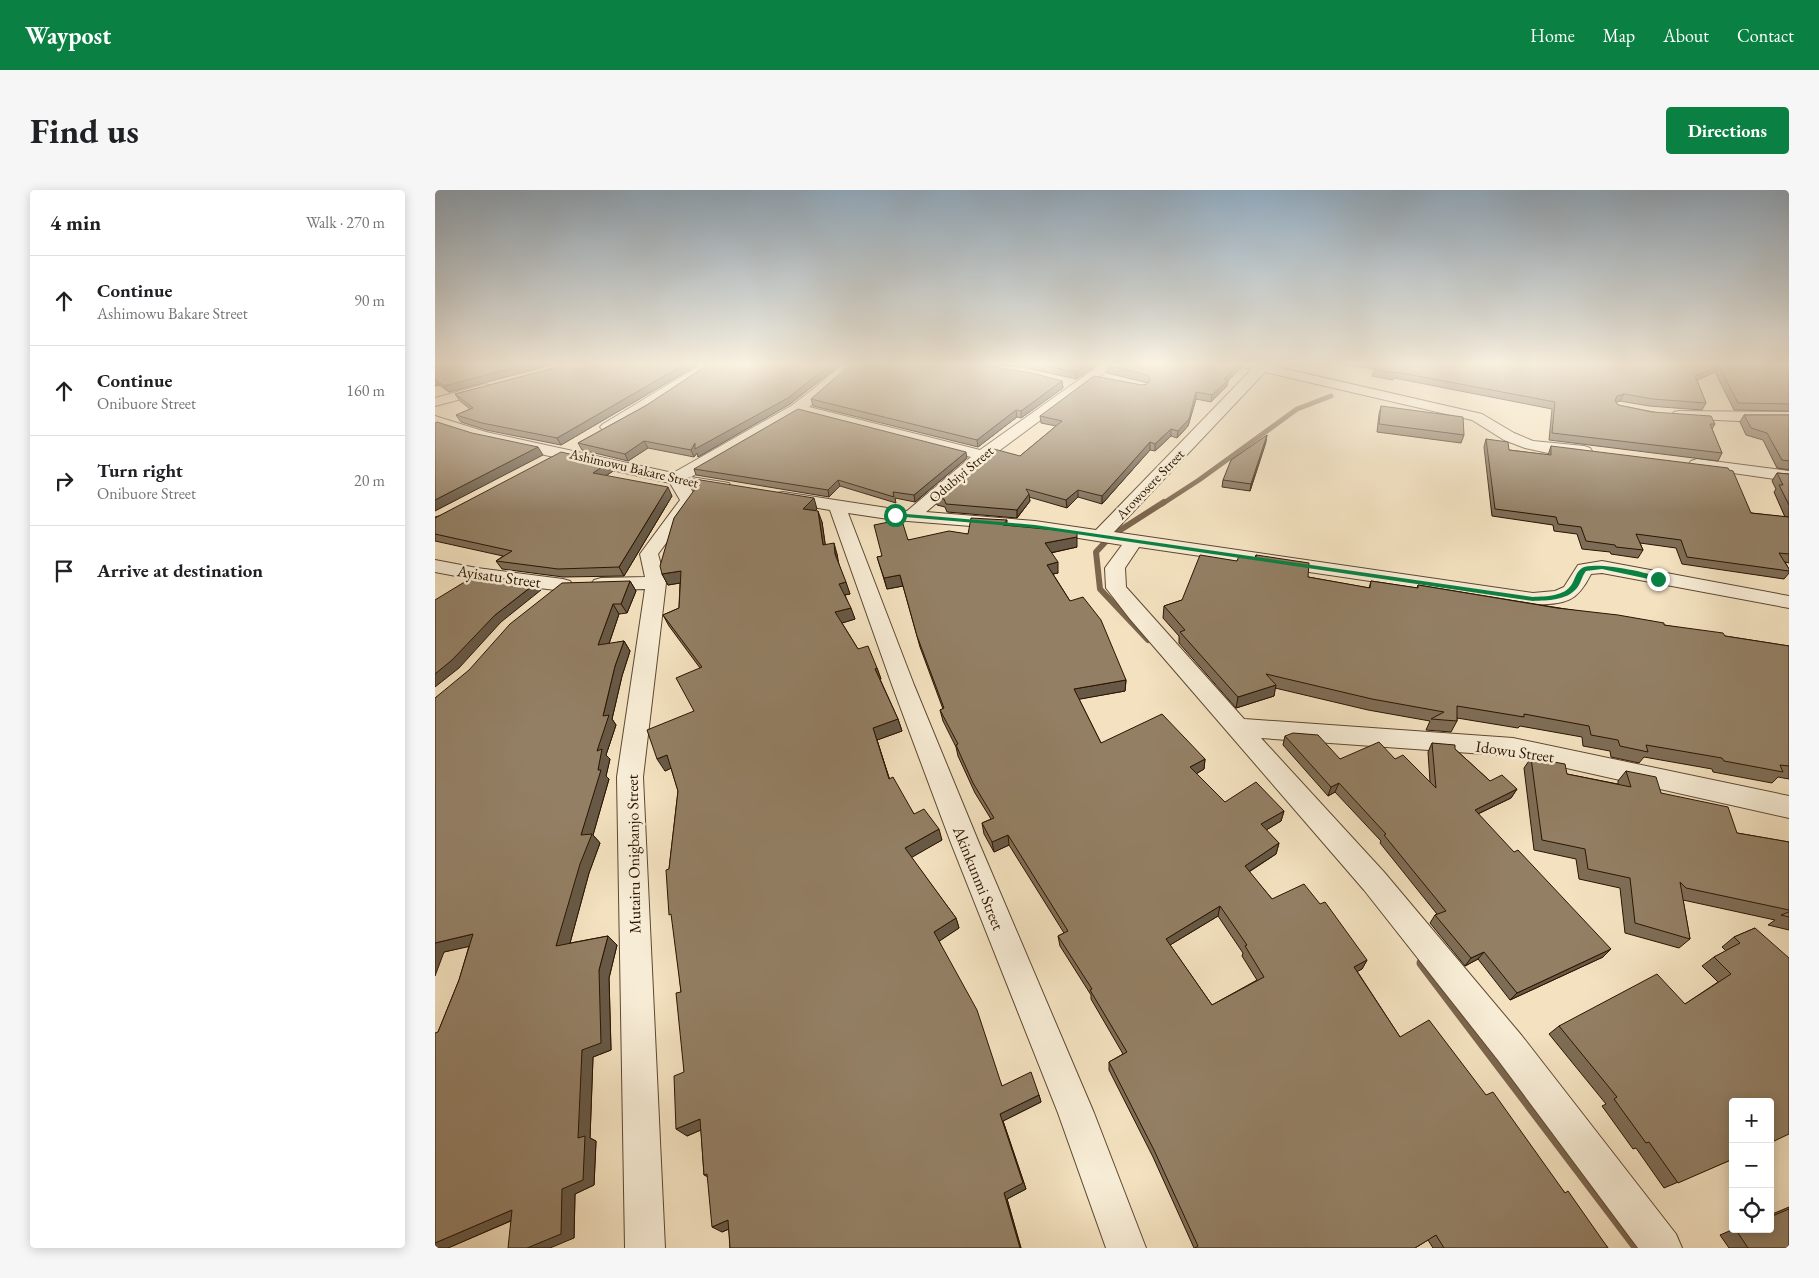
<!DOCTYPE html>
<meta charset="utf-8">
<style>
:root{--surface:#fff;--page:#f6f6f6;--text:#202124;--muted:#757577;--line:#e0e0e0;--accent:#0b8043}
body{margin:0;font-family:"EB Garamond",serif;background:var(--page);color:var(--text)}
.controls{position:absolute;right:15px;bottom:15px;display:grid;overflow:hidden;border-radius:5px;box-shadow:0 2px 12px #0003}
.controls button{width:45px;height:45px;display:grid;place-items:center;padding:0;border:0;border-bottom:1px solid var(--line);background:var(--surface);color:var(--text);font:25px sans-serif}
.stop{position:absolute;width:15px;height:15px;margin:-11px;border:4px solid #0b8043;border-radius:50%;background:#fff}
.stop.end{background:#0b8043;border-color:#fff;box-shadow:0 1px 5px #0008}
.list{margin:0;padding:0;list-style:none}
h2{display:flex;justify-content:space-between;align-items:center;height:65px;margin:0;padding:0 20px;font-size:21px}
h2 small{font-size:16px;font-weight:400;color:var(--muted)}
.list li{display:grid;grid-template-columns:32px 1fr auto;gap:15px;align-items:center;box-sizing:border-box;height:90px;padding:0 20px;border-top:1px solid var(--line)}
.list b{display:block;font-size:19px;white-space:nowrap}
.list p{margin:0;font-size:16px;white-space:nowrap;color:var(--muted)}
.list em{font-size:16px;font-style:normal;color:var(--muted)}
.icon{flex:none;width:28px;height:28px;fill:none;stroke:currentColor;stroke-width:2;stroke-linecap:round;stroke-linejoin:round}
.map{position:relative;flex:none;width:1354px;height:1058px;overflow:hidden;border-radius:5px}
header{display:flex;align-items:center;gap:30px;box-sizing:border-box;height:70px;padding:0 25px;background:var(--accent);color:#fff}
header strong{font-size:24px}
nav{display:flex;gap:28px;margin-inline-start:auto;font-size:18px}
.intro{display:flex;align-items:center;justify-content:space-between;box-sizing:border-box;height:120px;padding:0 30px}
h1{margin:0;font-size:35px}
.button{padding:12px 22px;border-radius:5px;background:var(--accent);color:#fff;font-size:18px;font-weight:700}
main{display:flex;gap:30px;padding:0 30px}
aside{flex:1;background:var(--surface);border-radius:5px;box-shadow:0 2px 12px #0003}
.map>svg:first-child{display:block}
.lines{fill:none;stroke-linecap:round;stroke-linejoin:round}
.stream-far2{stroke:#7b654c;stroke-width:5}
.stream-far1{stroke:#7b654c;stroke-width:6}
.stream{stroke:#7b654c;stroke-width:11}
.minor-casing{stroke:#5e4730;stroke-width:2}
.minor{fill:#f7ecd5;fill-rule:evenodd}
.wall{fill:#7e6d56;stroke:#2c1401;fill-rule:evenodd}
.shaded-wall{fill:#675946;stroke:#2c1401}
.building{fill:#937f64;stroke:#2c1401;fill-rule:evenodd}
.route{fill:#0b8043}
.labels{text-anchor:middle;stroke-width:5;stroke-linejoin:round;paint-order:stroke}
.far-street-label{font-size:14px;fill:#2c1401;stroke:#f7ecd5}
.street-label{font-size:16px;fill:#2c1401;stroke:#f7ecd5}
</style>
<header>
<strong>Waypost</strong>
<nav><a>Home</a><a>Map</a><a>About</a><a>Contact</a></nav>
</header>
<div class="intro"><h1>Find us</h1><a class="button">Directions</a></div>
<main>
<aside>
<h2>4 min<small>Walk · 270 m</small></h2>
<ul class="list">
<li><svg class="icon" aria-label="ahead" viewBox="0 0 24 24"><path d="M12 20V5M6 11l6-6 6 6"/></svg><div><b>Continue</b><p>Ashimowu Bakare Street</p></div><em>90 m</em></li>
<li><svg class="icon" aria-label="ahead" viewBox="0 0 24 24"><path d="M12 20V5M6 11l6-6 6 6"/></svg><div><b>Continue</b><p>Onibuore Street</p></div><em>160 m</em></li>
<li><svg class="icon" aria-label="right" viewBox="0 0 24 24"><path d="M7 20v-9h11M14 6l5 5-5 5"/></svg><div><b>Turn right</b><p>Onibuore Street</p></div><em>20 m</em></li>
<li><svg class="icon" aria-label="arrive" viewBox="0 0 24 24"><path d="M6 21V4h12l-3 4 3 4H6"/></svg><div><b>Arrive at destination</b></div></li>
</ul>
</aside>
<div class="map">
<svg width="1354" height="1058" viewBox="0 0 1354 1058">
<rect width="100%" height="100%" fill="#f3e1bf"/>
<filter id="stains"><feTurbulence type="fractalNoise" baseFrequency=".004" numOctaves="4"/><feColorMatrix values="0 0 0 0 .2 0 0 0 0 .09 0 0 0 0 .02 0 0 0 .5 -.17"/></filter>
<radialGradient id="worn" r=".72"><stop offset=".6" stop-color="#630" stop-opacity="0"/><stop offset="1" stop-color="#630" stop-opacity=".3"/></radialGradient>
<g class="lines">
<polyline class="stream-far2" points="727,314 764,290 862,219 896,206"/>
<polyline class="stream-far1" points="713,450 665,399 661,362 676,346 729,312"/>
<polyline class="stream" points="987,773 1203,1058"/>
<g class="minor-casing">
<g id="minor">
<polygon points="267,174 282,174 178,240 168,240 165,237 168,234"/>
<path d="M408,174H422L374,217L545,260L666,174H681L553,269L491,322L600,331L661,340L817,179L807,177L806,174H829L1047,224L1079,243L1098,251L1149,256L1155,258L1157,261L1155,264L1149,266L1113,263L1090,258L1069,250L1037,230L830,182L679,342L1098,403L1120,401L1129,397L1143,375L1167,371L1354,406V418L1167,383L1156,384C1141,414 1130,413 1098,415L704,357L690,378L691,397L809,529L1078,548L1354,606V628L1078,566L826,548L949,682L1087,846L1241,1044L1247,1058H1203L1063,870L929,700L695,429L671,398L670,378L687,355L600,341L460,330L413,323L479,495L544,653L659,923L711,1058H671L623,923L516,653L457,495L395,320L348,312L342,311L339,307L342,303L348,302L472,321L536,267L365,223L256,287L294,293L296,297L294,301L288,302L254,296L263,310L223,364L231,393L208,587L230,1058H190L182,587L210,399L166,400L159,398L156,394L159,390L166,388L210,387L205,364L245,310L235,293L47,251L0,235V226L51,242L238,283L356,216L377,200Z"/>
<polygon points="51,194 58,198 56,201 0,216 0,208"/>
<polygon points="1244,221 1354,222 1354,230 1304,231 1239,228 1237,225 1239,222"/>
<polygon points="1262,269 1354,281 1354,291 1256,277 1254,274 1256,271"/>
<polygon points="0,370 42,378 128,389 135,391 138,395 135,399 128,401 42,390 0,382"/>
</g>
</g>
<use href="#minor" class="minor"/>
</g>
<g class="wall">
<polygon points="0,174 120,174 14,202 4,195 0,196"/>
<polygon points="135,174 264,174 126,255 51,240 26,232 21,225 35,219 25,211 20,204"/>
<polygon points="274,174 406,174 355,214 263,267 262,263 259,267 213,258 193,271 147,260 143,253 212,215"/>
<polygon points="547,174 663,174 641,189 587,177"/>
<polygon points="676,174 806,174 806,178 793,191 792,196 776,212 761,209 753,236 742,248 736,246 720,261 715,260 667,314 643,307 632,318 594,307 595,311 582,328 512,322 510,317 502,315 500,308 585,266 621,236 606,233 605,226 712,194 713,193 672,183 672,176"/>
<polygon points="906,174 1354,174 1354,221 1299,220 1280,182 1262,190 1271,213 1267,220 1214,216 1185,211 1181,212 1183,215 1280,234 1277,239 1287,263 1283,271 1114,250 1117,219 959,188 958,190 937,186 939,179"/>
<polygon points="627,191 628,198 586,228 582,227 543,257 378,216 376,209"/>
<polygon points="946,216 1029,245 1026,253 942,242 944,224"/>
<polygon points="1309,225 1354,225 1354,280 1342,278 1328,250 1311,245 1305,232"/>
<polygon points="1051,249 1074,260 1113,265 1116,256 1316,323 1350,327 1339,302 1341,299 1337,291 1342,283 1354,284 1354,373 1350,372 1354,379 1354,383 1349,389 1247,374 1241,358 1205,353 1208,360 1203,368 1176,364 1175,362 1147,359 1142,344 1119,341 1118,335 1057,326 1049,257"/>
<polygon points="831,252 815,301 787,297 788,290"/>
<polygon points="532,268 480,312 460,308 461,313 405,296 394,307 261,285 259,279"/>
<polygon points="178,281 171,286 237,306 189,386 128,387 67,379 61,371 68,366 0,351 0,327"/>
<polygon points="253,288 382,319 380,320 387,332 390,354 402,364 403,372 415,404 410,405 420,429 407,433 423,459 442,478 446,489 445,489 463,529 467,541 442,550 454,589 479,624 507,650 476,667 521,728 524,738 504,751 567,896 604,905 606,912 568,931 591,999 572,1009 586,1058 295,1058 294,1039 287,1042 273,987 269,985 266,940 252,946 246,802 234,679 243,601 236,578 230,581 259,521 265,478 234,436 228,425 244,418 245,393 233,395 227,384 259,301"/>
<path d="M572,330V335L642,357L616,363L623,383L618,384L635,411L691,490L690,501L644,509L666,553L770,569L769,579L761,584L790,612L849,621L846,631L831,640L844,653L841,664L814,682L837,709L932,770L927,779L922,781L965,847L1051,905L1130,1003L1173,1058H998L993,1050L980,1058H759L718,967L674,880V872L688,864L656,809V805L625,756L623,746L629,743L574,655L559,662L549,644L547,633L556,629L540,603L523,566L521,557L508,531L505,520L508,519L485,457L468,396L452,399L442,367L447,366L473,350L533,344ZM783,726L808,763L807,766L822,790L777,815L735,755Z"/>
<polygon points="821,365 873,387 934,398 936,391 982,398 983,395 1229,435 1290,446 1354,456 1354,589 1343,587 1337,593 1278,582 1277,579 1209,567 1204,573 1176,567 1175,561 1148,556 1147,547 1085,536 1083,538 1022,528 1022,531 1016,542 991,540 995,531 933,520 840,498 839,506 801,518 744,453 744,446 728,428 729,416 747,410 802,371 820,368"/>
<polygon points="195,391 201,401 192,423 184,424 174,454 189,451 195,461 187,486 177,529 181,535 171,565 175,569 171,586 174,589 158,645 165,653 154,683 135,753 173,746 182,755 174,788 176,860 158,867 155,948 161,951 159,995 140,1004 139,1048 76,1031 13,1058 0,1058 3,842 24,790 34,756 9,762 0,508"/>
<polygon points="850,546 905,569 960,569 995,592 993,562 997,553 1020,559 1055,591 1082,599 1076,608 1043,624 1168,767 1075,810 1043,769 1030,776 995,733 1000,725 1002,724 945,653 946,651 900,602 893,606 848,555"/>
<polygon points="1096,568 1132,584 1183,594 1183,591 1191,581 1226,603 1302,643 1354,652 1354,740 1333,735 1340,730 1248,710 1255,749 1244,758 1190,743 1185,698 1144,689 1141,669 1099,660 1089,578"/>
<polygon points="1320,738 1298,969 1229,998 1201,958 1198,959 1167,916 1171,914 1114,844 1124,836 1250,814 1283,792 1267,776 1279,767 1291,761 1287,757 1299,747"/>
<polygon points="1354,1017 1354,1058 1294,1058 1285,1045 1299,1039 1335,1039 1335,1025"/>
</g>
<g class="shaded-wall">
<polygon points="92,174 120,174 14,202 9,196"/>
<polygon points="250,174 264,174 126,255 122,248"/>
<polygon points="396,174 406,174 355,214 263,267 262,263 259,267 256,260 260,253"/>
<polygon points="654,174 663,174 641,189 640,182"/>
<polygon points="804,174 806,174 806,178 793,191 792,196 776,212 777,205 789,189"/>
<polygon points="1284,176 1280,182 1256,193 1260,186"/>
<polygon points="0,189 4,195 0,196"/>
<polygon points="627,191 628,198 586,228 586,221"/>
<polygon points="761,202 761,209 753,236 742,248 743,241"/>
<polygon points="1189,204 1185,211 1178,213 1182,206"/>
<polygon points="581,220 582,227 543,257 542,250"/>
<polygon points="736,239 736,246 720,261 720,254"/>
<polygon points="832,245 831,252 815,301 816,294"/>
<polygon points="209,251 213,258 193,271 190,264"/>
<polygon points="715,252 715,260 667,314 667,306"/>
<polygon points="103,257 108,265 0,321 0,310"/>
<polygon points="531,262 532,268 480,312 479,305"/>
<polygon points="173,273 178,281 163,291 158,283"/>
<polygon points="403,290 405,296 394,307 393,300"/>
<polygon points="233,297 237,306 189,386 184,377"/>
<polygon points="643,300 643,307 632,318 631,310"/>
<polygon points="594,304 595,311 582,328 582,320"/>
<polygon points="379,308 382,319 371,329 368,319"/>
<polygon points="383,321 387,332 392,366 388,355"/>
<polygon points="642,347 642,357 610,364 610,353"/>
<polygon points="399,353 402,364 404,375 400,364"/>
<polygon points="623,372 623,383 613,385 612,375"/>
<polygon points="246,381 251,392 233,395 227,384"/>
<polygon points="465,385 468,396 452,399 449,388"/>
<polygon points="195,391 201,401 192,423 186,414"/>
<polygon points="411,392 415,404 408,405 404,394"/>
<polygon points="101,393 106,400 66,432 24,478 0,497 0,484 60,425"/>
<polygon points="178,414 184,424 170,465 163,455"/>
<polygon points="416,418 420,429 404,434 400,422"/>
<polygon points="189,451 195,461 187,486 177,529 181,535 171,565 175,569 171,586 174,589 158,645 165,653 154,683 132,764 121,756 146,645 163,580 162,561 168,526 180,476"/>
<polygon points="442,478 446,489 444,490 440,479"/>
<polygon points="691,490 690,501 640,510 639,499"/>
<polygon points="841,495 839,506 801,518 803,507"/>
<polygon points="463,529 467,541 442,550 458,600 438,538"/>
<polygon points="232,565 239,577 230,581 222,569"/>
<polygon points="770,569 769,579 754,588 755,577"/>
<polygon points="904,593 900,602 893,606 896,597"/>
<polygon points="1082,599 1076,608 1034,628 1040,620"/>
<polygon points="849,621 846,631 823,645 826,634"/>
<polygon points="504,639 507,650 474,669 470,658"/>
<polygon points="573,645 574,655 559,662 557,652"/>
<polygon points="844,653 841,664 807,686 810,676"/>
<polygon points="785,716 783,726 730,758 731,749"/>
<polygon points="521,728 524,738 503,752 499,742"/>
<polygon points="38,744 50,753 9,762 0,786 0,753"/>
<polygon points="173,746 182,755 174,788 176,860 158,867 155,948 161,951 159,995 140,1004 139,1048 115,1058 92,1058 127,999 147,860 164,780"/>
<polygon points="1176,759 1168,767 1075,810 1082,803"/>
<polygon points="1049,762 1043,769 1030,776 1036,768"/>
<polygon points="932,770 927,779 914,786 919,777"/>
<polygon points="604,905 606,912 568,931 591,999 572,1009 586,1058 585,1058 569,1003 565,924"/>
<polygon points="265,929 275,936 252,946 241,939"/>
<polygon points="77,1020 91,1024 13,1058 0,1058 0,1053"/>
<polygon points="293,1030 303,1035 287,1042 277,1037"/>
</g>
<g class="building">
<polygon points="0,174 92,174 9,196 0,189"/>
<polygon points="135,174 250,174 122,248 47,233 21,225 38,218 20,204"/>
<polygon points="274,174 396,174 353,208 260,259 260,253 256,260 209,251 190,264 143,253 212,215"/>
<polygon points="416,174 538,174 597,183 627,191 586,221 581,220 542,250 376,209"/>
<polygon points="601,174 654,174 640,182"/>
<polygon points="676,174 804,174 789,189 793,190 777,205 761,202 754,229 743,241 736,239 720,254 715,252 667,306 643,300 631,310 591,299 594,304 582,320 511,314 509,309 500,308 559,259 585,266 627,231 605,226 659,186 707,195 712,194 715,190 713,185 672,176"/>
<polygon points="943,174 1354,174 1354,214 1303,213 1284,176 1260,186 1271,213 1218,209 1189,204 1182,206 1180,211 1183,215 1217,222 1276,226 1280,234 1275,234 1287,263 1117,243 1120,212 961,182 960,183 939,179"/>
<polygon points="946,216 1028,227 1029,245 944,234"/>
<polygon points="363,219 531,262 479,305 458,302 459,307 403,290 393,300 259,279"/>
<polygon points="1309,225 1354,225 1354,271 1347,270 1332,243 1316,238"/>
<polygon points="2,232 37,243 103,257 0,310 0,233"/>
<polygon points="832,245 816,294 788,290 796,270"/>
<polygon points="1051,249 1073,252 1074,260 1116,265 1116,256 1293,278 1294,280 1298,281 1316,323 1354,327 1354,364 1344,363 1354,379 1354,381 1252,367 1246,350 1201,344 1208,360 1181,357 1180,355 1151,351 1146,337 1123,334 1121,327 1060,319"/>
<polygon points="126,262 173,273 158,283 233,297 184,377 123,379 61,371 77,361 0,344 0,328"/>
<polygon points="1342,283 1354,284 1354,315 1344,295 1348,295"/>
<polygon points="253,288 379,308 368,319 383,321 388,355 399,353 400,364 411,392 404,394 416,418 400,422 423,459 433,456 442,478 440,479 463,529 438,538 454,589 458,587 479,624 489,619 504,639 470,658 521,728 499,742 542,820 567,896 596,882 604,905 565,924 588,993 569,1003 585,1058 295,1058 293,1030 277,1037 272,984 269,985 265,929 241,939 239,886 249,882 241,803 246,802 236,724 234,725 231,680 234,679 243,601 232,565 222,569 212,540 259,521 241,488 267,477 228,425 244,418 246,381 227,384 225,376 239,328 260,299"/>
<path d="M536,328L572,330L568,335L642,342V347L610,353L623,372L612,375L635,411L648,407L666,430L691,490L639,499L666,553L727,524L770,569L755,577L790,612L821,592L849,621L826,634L844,653L810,676L837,709L869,694L885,714L890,712L932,770L919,777L965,847L994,830L1051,905L1058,902L1130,1003L1133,1001L1173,1058H1009L1001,1045L980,1058H760L763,1056L719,960L674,872L692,862L655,800L657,799L623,746L633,741L573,645L557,652L547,633L559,628L538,593L521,555L523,554L505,520L509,518L482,446L465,385L449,388L442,367L447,366L439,335L454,332L468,334L473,350L514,341L533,344ZM785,716L812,755L810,756L829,787L777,815L731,749Z"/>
<polygon points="765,365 802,371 804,366 821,368 821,365 874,373 873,387 935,398 936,391 983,398 983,395 1122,418 1183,425 1229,433 1229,435 1288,443 1290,446 1354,456 1354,576 1345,575 1348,582 1289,571 1287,568 1211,555 1213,562 1185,556 1183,550 1156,545 1154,536 1089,524 1089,527 1022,516 1022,531 996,529 1009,522 937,509 831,484 841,495 803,507 745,442 750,440 729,416 747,410"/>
<polygon points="41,385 101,393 60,425 17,470 0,484 0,410"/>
<polygon points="195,391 186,414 178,414 163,455 189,451 180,476 168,526 174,525 162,561 167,559 163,580 166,580 146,645 157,644 145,674 121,756 173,746 164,780 166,853 147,860 143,948 150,946 148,990 127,999 126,1044 92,1058 73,1058 77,1020 0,1053 0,843 3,842 24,790 38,744 0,753 0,508 34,480 75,434 127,393"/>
<polygon points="858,543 883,545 905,569 944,552 960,569 968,565 1001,598 997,553 1020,555 1020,559 1055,591 1067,585 1082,599 1040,620 1079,662 1083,660 1176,759 1082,803 1049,762 1036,768 1000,725 1011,721 949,645 951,644 904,593 896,597 850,546"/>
<polygon points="1096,568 1130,574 1132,584 1196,597 1191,581 1221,587 1226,603 1293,617 1302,643 1354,652 1354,720 1251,698 1245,692 1255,749 1200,733 1195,688 1153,679 1150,659 1107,650"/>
<polygon points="1354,722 1354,727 1346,725"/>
<polygon points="1320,738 1354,768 1354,944 1335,953 1335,912 1298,912 1298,969 1243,993 1214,952 1211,953 1179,909 1182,907 1124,836 1222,784 1250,814 1296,784 1279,767 1305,753 1299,747"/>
<polygon points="1354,1019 1354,1058 1313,1058 1301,1040 1304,1039 1335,1039 1335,1027"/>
</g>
<linearGradient id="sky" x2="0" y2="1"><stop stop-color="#91aabe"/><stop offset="0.54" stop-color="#faf2e2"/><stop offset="1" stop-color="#faf2e2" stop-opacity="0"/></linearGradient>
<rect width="1354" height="322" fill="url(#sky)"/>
<path class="route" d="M460,323L600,335L1098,407C1111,406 1129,407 1137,394C1140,389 1141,382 1147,378C1158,371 1216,382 1227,389L1223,391L1167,379L1151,381C1147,386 1146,393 1142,398C1131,411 1113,410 1098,411L600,338L458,326Z"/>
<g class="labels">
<g class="far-street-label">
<text transform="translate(199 278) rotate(13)" y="5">Ashimowu Bakare Street</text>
<text transform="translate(526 284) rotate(-40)" y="5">Odubiyi Street</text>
<text transform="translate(715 294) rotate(-46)" y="5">Arowosere Street</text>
</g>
<g class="street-label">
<text transform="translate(64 386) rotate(8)" y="6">Ayisatu Street</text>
<text transform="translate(1080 561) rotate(8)" y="6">Idowu Street</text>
<text transform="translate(198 664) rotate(-91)" y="6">Mutairu Onigbanjo Street</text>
<text transform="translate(544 688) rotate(68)" y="6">Akinkunmi Street</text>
</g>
</g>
<rect width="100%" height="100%" filter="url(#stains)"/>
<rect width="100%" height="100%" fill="url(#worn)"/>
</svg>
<div class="controls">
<button>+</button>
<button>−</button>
<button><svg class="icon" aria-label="locate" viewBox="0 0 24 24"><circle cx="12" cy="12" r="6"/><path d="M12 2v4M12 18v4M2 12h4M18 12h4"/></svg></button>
</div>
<div class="stop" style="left:460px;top:325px"></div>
<div class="stop end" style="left:1223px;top:389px"></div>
</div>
</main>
